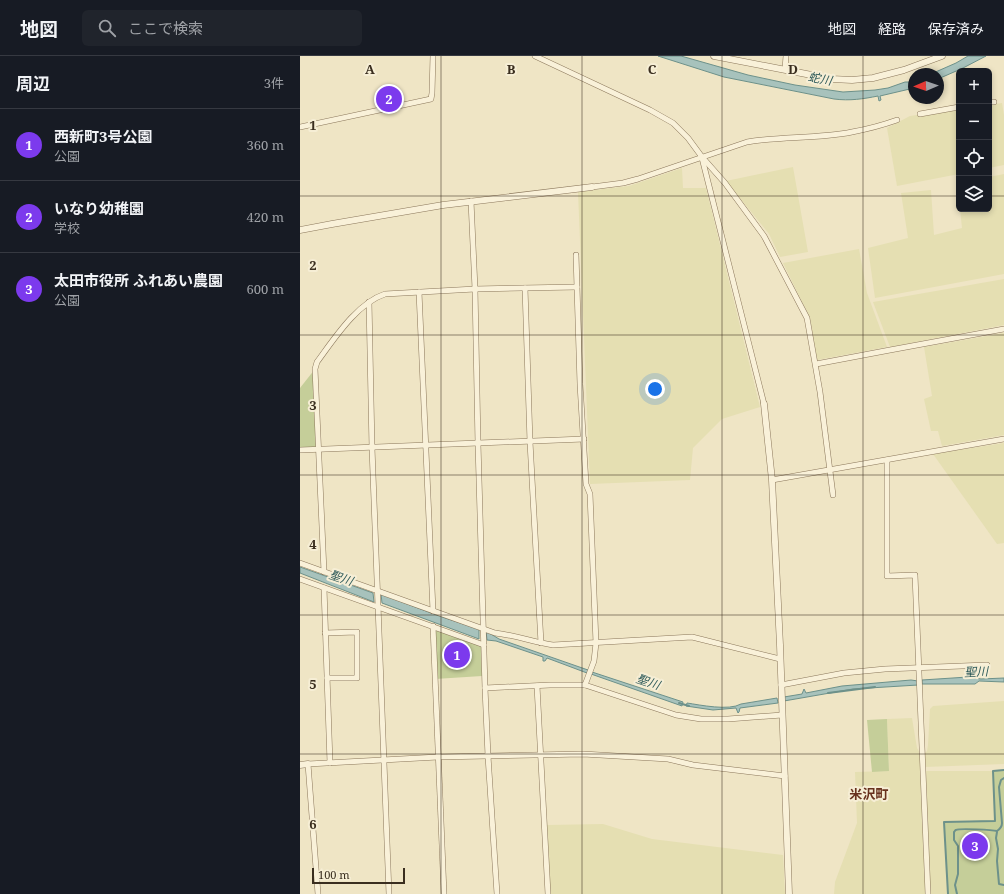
<!DOCTYPE html>
<html lang="ja">
<meta charset="utf-8">
<style>
:root{--surface:#171b24;--page:#20242c;--text:#f1f3f6;--muted:#9ea1a6;--line:#363941;--accent:#7c3aed}
body{margin:0;font-family:"Noto Serif","Noto Sans JP",serif;background:var(--page);color:var(--text)}
.controls{position:absolute;right:12px;top:12px;display:grid;overflow:hidden;border-radius:6px;box-shadow:0 2px 6px #0003}
.controls button{width:36px;height:36px;display:grid;place-items:center;padding:0;border:0;border-bottom:1px solid var(--line);background:var(--surface);color:var(--text);font:20px sans-serif}
.compass{position:absolute;left:608px;top:12px;width:36px;height:36px;border-radius:50%;background:var(--surface);box-shadow:0 2px 6px #0003;rotate:268deg}
.scale{position:absolute;left:12px;bottom:10px;width:93px;box-sizing:border-box;padding-left:4px;border:2px solid #3a2e1f;border-top:0;font-size:11px;line-height:14px;white-space:nowrap;color:#3a2e1f;-webkit-text-stroke:3px #f6eed5;paint-order:stroke}
.you{position:absolute;left:355px;top:333px;width:14px;height:14px;margin:-10px;border:3px solid #fff;border-radius:50%;background:#1a73e8;box-shadow:0 0 0 6px #1a73e833}
.badge{display:grid;place-items:center;width:26px;height:26px;border-radius:50%;background:var(--accent);color:#fff;font-size:13px;font-weight:700}
.pin{position:absolute;translate:-50% -50%;border:2px solid #fff;box-shadow:0 1px 4px #0006}
.list{margin:0;padding:0;list-style:none}
h2{display:flex;justify-content:space-between;align-items:center;height:52px;margin:0;padding:0 16px;font-size:17px}
h2 small{font-size:13px;font-weight:400;color:var(--muted)}
.list li{display:grid;grid-template-columns:26px 1fr auto;gap:12px;align-items:center;box-sizing:border-box;height:72px;padding:0 16px;border-top:1px solid var(--line)}
.list b{display:block;font-size:15px;white-space:nowrap}
.list p{margin:0;font-size:13px;white-space:nowrap;color:var(--muted)}
.list em{font-size:13px;font-style:normal;color:var(--muted)}
.icon{flex:none;width:22px;height:22px;fill:none;stroke:currentColor;stroke-width:2;stroke-linecap:round;stroke-linejoin:round}
.map{position:relative;flex:none;width:704px;height:838px;overflow:hidden}
header{display:flex;align-items:center;gap:24px;box-sizing:border-box;height:56px;padding:0 20px;background:var(--surface);border-bottom:1px solid var(--line)}
header strong{font-size:19px}
nav{display:flex;gap:22px;margin-inline-start:auto;font-size:14px}
.search{width:280px;height:36px;background:var(--page);display:flex;align-items:center;gap:10px;box-sizing:border-box;padding:0 14px;border-radius:6px;color:var(--muted);font-size:15px}
main{display:flex}
aside{flex:1;background:var(--surface)}
.map>svg:first-child{display:block}
.farmland{fill:#e5dfb2}
.green{fill:#c5ce99}
.water{fill:#a7c2bc;stroke:#6d918a}
.lines{fill:none;stroke-linecap:round;stroke-linejoin:round}
.stream{stroke:#6d918a;stroke-width:2}
.minor-casing{stroke:#8b775b;stroke-width:6}
.tertiary-casing{stroke:#8b775b;stroke-width:7}
.minor{stroke:#f9f1d9;stroke-width:5}
.tertiary{stroke:#f9f1d9;stroke-width:6}
.grid{fill:none;stroke:#3a2e1f;stroke-width:1;stroke-opacity:0.55}
.labels{text-anchor:middle;stroke-width:4;stroke-linejoin:round;paint-order:stroke}
.water-label{font-size:12px;font-style:italic;fill:#2e5a5a;stroke:#f6eed5}
.quarter-label{font-size:13px;font-weight:bold;fill:#68311d;stroke:#f6eed5}
.grid-label{font-size:13px;text-anchor:middle;font-weight:bold;fill:#3a2e1f;stroke:#f6eed5;stroke-width:4;stroke-linejoin:round;paint-order:stroke}
</style>
<header>
<strong>地図</strong>
<div class="search"><svg class="icon" aria-label="search" viewBox="0 0 24 24"><circle cx="10" cy="10" r="6"/><path d="M15 15l6 6"/></svg>ここで検索</div>
<nav><a>地図</a><a>経路</a><a>保存済み</a></nav>
</header>
<main>
<aside>
<h2>周辺<small>3件</small></h2>
<ul class="list">
<li><span class="badge">1</span><div><b>西新町3号公園</b><p>公園</p></div><em>360 m</em></li>
<li><span class="badge">2</span><div><b>いなり幼稚園</b><p>学校</p></div><em>420 m</em></li>
<li><span class="badge">3</span><div><b>太田市役所 ふれあい農園</b><p>公園</p></div><em>600 m</em></li>
</ul>
</aside>
<div class="map">
<svg width="704" height="838" viewBox="0 0 704 838">
<rect width="100%" height="100%" fill="#efe5c5"/>
<g class="farmland">
<polygon points="702,47 704,59 704,109 689,112 689,49"/>
<polygon points="659,53 659,118 597,130 587,72 610,60"/>
<polygon points="493,111 508,196 480,201 469,178 426,125"/>
<polygon points="382,112 383,132 406,132 460,351 422,363 393,392 390,424 290,428 278,136 329,130"/>
<polygon points="704,118 704,218 575,242 568,192 608,182 601,137 631,134 634,179 662,172 660,153 689,153 689,121"/>
<polygon points="559,193 567,237 587,291 517,304 510,262 483,207"/>
<polygon points="704,223 704,269 590,291 573,246"/>
<polygon points="704,277 704,379 642,390 638,375 631,375 624,343 632,340 624,291"/>
<polygon points="704,387 704,487 697,488 633,398"/>
<polygon points="704,645 704,708 625,711 624,698 627,695 628,689 630,653 633,650"/>
<polygon points="612,662 617,692 620,697 626,838 534,838 535,826 557,767 555,716 589,715 587,663"/>
<polygon points="626,715 693,715 695,765 646,813 647,817 648,838 630,838"/>
<polygon points="303,768 352,783 483,799 485,838 250,838 247,769"/>
</g>
<g class="green">
<polygon points="15,313 19,394 0,394 0,332"/>
<polygon points="133,573 181,590 182,620 135,623"/>
<polygon points="587,663 589,715 572,716 567,664"/>
<polygon points="704,714 704,838 648,838 644,766 695,764 693,715"/>
</g>
<g class="water">
<path d="M358,0H381L448,19L495,29L543,36L575,34L588,32L605,26H614V32L580,40L581,44L579,45L578,40C563,43 550,45 534,43L424,21Z"/>
<polygon points="668,0 686,0 663,12 638,23 638,18 631,18 656,7"/>
<polygon points="0,511 73,537 74,546 0,517"/>
<polygon points="81,538 139,560 179,573 179,583 82,547"/>
<polygon points="186,575 199,583 288,614 287,617 247,602 245,605 243,605 243,601 196,585 187,584"/>
<polygon points="292,616 383,646 382,650 291,618"/>
<polygon points="668,621 681,623 704,622 704,626 679,625 675,628 622,628 622,624"/>
<polygon points="611,624 618,625 618,629 553,633 484,645 484,641 502,638 504,633 506,637 542,630"/>
<path d="M477,642L478,647L440,652L439,656L438,657L436,652L413,654L386,650L387,647C400,649 429,655 441,648Z"/>
</g>
<g class="lines">
<g class="stream">
<polyline points="528,637 575,631"/>
<polyline points="379,647 389,650"/>
<polyline points="697,776 696,782 698,793 697,805 699,828 704,829"/>
<polyline points="648,838 644,766 695,765 693,715 704,714"/>
<path d="M657,838L655,829L658,818V790L654,784V776C655,775 655,774 656,774C659,772 693,774 697,775C700,773 702,770 702,767L699,731L701,724L704,722"/>
</g>
<g class="minor-casing">
<g id="minor">
<polyline points="235,0 350,54 373,67 388,82 402,101 425,127 464,180 507,262 520,336 533,439"/>
<polyline points="485,13 486,0"/>
<polyline points="689,46 694,46"/>
<polyline points="620,58 659,51"/>
<polyline points="0,71 131,43 132,37 133,0"/>
<polyline points="402,102 464,348"/>
<path d="M292,131L323,127L338,123L447,86C482,80 517,83 552,76C568,73 583,69 597,64"/>
<polyline points="171,145 175,233 178,388 185,632 188,700 197,838"/>
<polyline points="276,199 280,328 286,428 290,438 296,587 294,605 285,629"/>
<polyline points="225,232 230,386 241,587"/>
<polyline points="119,236 133,555"/>
<polyline points="69,246 72,392 89,838"/>
<polyline points="516,308 590,294 704,273"/>
<polyline points="0,394 284,383"/>
<polyline points="587,404 587,520 615,519 628,838"/>
<polyline points="472,424 704,383"/>
<path d="M0,507L195,577C215,579 233,586 253,589L392,581L480,603"/>
<path d="M24,516L15,313L17,306C34,283 57,247 85,238L175,233L277,231"/>
<polyline points="0,523 184,589"/>
<polyline points="24,532 30,707"/>
<polyline points="133,570 144,838"/>
<polyline points="25,577 57,576 57,622 27,622"/>
<polyline points="481,629 544,617 585,613 687,609"/>
<polyline points="237,630 248,838"/>
<polyline points="185,632 250,629 285,629 376,659 401,663 428,663 482,659"/>
<polyline points="18,838 8,708 138,701 283,698 368,703 393,709 485,720"/>
</g>
</g>
<g class="tertiary-casing">
<g id="tertiary">
<polyline points="414,0 532,23 552,24 573,22 604,14 642,0"/>
<polyline points="0,174 32,168 143,149 292,131"/>
<polyline points="464,348 472,424 480,589 489,838"/>
<polyline points="0,709 8,708"/>
</g>
</g>
<use href="#minor" class="minor"/>
<use href="#tertiary" class="tertiary"/>
</g>
<path class="grid" d="M141,0V838M282,0V838M422,0V838M563,0V838M0,140H659M689,140H704M0,279H704M0,419H704M0,559H704M0,698H704"/>
<g class="labels">
<g class="water-label">
<text transform="translate(520 23) rotate(10)" y="4">蛇川</text>
<text transform="translate(41 522) rotate(19)" y="4">聖川</text>
<text transform="translate(676 616) rotate(-2)" y="4">聖川</text>
<text transform="translate(348 626) rotate(19)" y="4">聖川</text>
</g>
<g class="quarter-label">
<text x="569" y="743">米沢町</text>
</g>
</g>
<g class="grid-label">
<text x="70" y="18">A</text>
<text x="211" y="18">B</text>
<text x="352" y="18">C</text>
<text x="493" y="18">D</text>
<text x="13" y="74">1</text>
<text x="13" y="214">2</text>
<text x="13" y="354">3</text>
<text x="13" y="493">4</text>
<text x="13" y="633">5</text>
<text x="13" y="773">6</text>
</g>
</svg>
<div class="controls">
<button>+</button>
<button>−</button>
<button><svg class="icon" aria-label="locate" viewBox="0 0 24 24"><circle cx="12" cy="12" r="6"/><path d="M12 2v4M12 18v4M2 12h4M18 12h4"/></svg></button>
<button><svg class="icon" aria-label="layers" viewBox="0 0 24 24"><path d="M12 4l9 5-9 5-9-5zM3 14l9 5 9-5"/></svg></button>
</div>
<svg class="compass" viewBox="-18 -18 36 36"><path d="M0-13l5 13h-10z" fill="#e53935"/><path d="M0 13l5-13h-10z" fill="#9ea1a6"/></svg>
<div class="scale">100 m</div>
<div class="you"></div>
<div class="pin badge" style="left:157px;top:599px">1</div>
<div class="pin badge" style="left:89px;top:43px">2</div>
<div class="pin badge" style="left:675px;top:790px">3</div>
</div>
</main>
